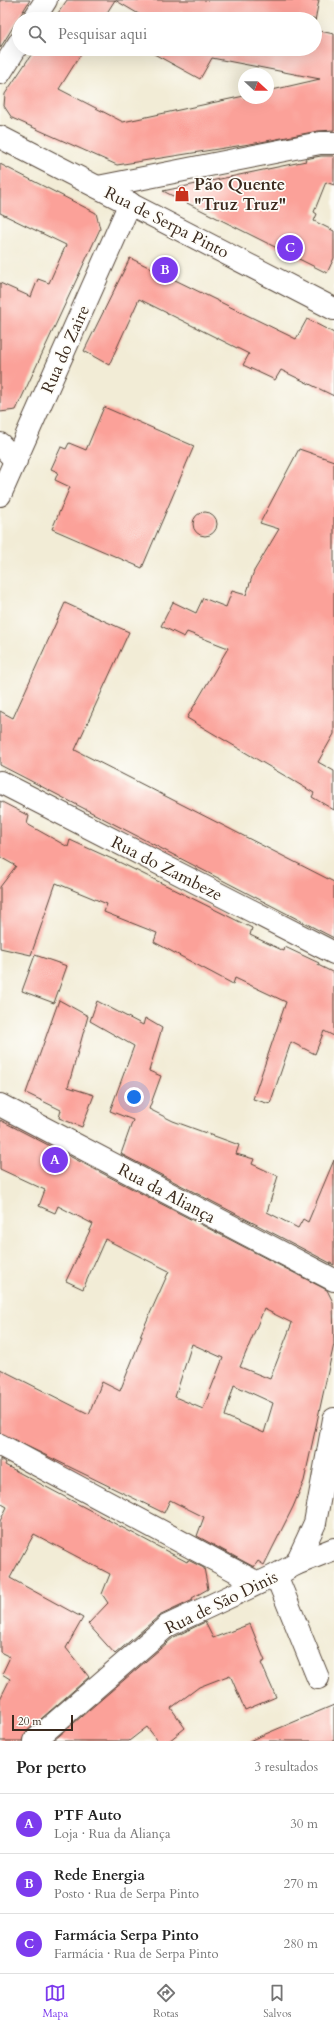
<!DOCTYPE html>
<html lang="pt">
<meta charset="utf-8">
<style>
:root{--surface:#fff;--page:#f6f6f6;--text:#222;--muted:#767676;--line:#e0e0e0;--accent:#7c3aed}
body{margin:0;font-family:Cardo,serif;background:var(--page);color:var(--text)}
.compass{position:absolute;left:238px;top:68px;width:36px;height:36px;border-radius:50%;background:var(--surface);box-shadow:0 4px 16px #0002;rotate:111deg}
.scale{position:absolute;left:12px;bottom:10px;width:61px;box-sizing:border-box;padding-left:4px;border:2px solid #3b2a1e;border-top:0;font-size:11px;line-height:14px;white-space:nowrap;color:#3b2a1e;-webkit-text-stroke:3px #fdfcf7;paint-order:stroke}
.you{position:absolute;left:134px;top:1097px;width:14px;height:14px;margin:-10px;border:3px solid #fff;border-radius:50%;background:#1a73e8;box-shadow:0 0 0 6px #1a73e833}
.badge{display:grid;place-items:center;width:26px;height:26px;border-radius:50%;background:var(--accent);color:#fff;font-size:13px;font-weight:700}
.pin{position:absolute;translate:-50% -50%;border:2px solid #fff;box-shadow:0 1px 4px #0006}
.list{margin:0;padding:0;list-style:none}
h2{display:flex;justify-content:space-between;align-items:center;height:52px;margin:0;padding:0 16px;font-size:17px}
h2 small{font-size:13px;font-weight:400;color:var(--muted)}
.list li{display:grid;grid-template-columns:26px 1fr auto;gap:12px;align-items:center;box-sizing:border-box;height:60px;padding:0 16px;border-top:1px solid var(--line)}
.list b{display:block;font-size:15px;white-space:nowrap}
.list p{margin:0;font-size:13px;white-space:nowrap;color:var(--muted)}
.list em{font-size:13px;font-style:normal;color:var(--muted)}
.icon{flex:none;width:22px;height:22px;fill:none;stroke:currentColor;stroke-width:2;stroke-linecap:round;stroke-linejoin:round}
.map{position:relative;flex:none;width:334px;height:1741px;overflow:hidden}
.search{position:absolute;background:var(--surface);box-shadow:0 4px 16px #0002;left:12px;right:12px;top:12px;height:44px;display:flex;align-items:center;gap:10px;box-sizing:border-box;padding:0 14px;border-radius:22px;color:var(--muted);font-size:15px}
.sheet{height:232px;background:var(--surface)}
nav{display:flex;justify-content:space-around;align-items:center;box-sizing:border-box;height:56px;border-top:1px solid var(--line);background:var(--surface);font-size:11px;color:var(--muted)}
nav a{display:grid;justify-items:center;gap:2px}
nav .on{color:var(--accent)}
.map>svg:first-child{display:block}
.building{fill:#fba199;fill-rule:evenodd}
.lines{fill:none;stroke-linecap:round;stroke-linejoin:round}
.minor-casing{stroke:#56473a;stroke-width:24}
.tertiary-casing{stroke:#56473a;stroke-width:24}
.minor{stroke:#fff;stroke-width:22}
.tertiary{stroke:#fff;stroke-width:22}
.labels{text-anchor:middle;stroke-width:3.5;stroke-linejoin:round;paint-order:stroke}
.poi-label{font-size:17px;font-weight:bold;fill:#3b2a1e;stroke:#fdfcf7;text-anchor:start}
.street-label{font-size:17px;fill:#3b2a1e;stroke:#fdfcf7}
</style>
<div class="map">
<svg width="334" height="1741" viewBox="0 0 334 1741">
<rect width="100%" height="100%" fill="#fdfcf7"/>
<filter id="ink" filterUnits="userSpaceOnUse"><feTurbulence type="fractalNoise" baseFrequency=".025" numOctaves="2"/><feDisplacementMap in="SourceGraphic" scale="8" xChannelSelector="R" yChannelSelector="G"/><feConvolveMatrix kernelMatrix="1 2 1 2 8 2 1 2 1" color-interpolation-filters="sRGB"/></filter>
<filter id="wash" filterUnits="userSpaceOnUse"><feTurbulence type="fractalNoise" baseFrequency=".012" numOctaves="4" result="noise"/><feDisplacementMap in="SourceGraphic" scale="16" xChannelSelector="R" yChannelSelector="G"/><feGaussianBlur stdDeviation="0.9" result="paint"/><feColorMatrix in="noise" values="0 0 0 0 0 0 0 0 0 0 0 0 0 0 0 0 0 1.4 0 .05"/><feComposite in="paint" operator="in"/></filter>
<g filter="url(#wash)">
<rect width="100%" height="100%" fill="#f2ecd6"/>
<g id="blocks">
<g class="building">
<polygon points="0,0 30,0 0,48"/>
<polygon points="67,0 319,0 315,21 315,19 195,19 181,11 176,19 147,19 115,0 103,19 54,19"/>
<polygon points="315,30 334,34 334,130 318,131 256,143 117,165 12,118 4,106 5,94 35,49 84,49 59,89 123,122 244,96 244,98 268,98 268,91 320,79 212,58 200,79 145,49 315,49"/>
<polygon points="321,156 334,156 334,185 326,182 314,212 317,214 314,221 334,231 334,258 327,273 163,191 306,161 305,159"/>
<polygon points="0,164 96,213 100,229 16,410 0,412 0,283 31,297 38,279 49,283 66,245 0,213"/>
<polygon points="130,258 296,339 307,319 334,333 334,396 281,370 275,380 243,365 249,354 139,299 109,365 84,351"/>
<polygon points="104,407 194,446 142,568 52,529 70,487 55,480 58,472 51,469 61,447 66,449 69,443 86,450"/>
<polygon points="299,449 334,461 334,734 318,762 334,771 334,810 312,797 314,793 187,718 228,648 187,632 184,637 161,626 173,602 196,613 203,598 226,607 232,591 246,595 254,571 279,529 260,523"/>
<circle cx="205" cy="524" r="12"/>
<polygon points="65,603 129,632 75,750 334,882 334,938 0,765 0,711 13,718"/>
<polygon points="0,801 29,816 27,824 68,847 70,840 121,863 252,928 250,935 284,951 285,947 319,963 318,965 334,973 334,1036 324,1031 315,1054 291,1042 270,1104 253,1099 286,1002 235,978 233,984 154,942 157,933 104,912 107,904 56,883 31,955 0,948 0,887 16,866 0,857"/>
<polygon points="35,955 67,966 54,1003 22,991"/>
<polygon points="59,1000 88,1016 68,1087 94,1095 82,1127 59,1118 61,1110 26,1093"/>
<polygon points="97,1001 143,1025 145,1018 162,1028 149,1071 161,1076 149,1109 173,1121 239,1145 236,1154 254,1159 252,1164 278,1176 267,1212 298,1228 303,1219 308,1222 334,1160 334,1265 121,1154 133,1120 110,1111 134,1046 90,1021"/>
<path d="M0,1120L327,1290L333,1302L334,1344L304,1481L293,1507L264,1565L258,1561L254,1567L197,1536L204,1517L170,1500L164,1513L0,1433V1369L89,1414L102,1382L120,1391L142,1336H140L169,1271L105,1239L83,1289L66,1281L93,1224L58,1206L55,1213L39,1206L45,1190L0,1169ZM264,1309L292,1323L270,1379L240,1367ZM192,1344L223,1358L203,1409L175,1397ZM234,1385L273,1403L264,1433L225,1416Z"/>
<polygon points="0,1459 6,1463 5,1465 187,1562 188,1560 204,1568 208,1589 192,1598 193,1600 159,1616 115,1654 88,1624 108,1603 102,1594 110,1574 34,1534 10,1578 83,1618 66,1648 89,1677 26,1732 22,1741 0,1741 0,1699 10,1679 2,1674 10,1657 0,1652 0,1521 7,1507 0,1503"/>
<polygon points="205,1622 213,1638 250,1624 265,1661 261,1663 276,1697 245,1710 230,1675 199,1687 171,1708 185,1728 169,1741 158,1741 147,1727 129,1741 53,1741 174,1637"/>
<polygon points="334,1705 334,1741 249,1741"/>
</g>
</g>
</g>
<g filter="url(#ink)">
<use href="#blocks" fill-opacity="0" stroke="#56473a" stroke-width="1"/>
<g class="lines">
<g class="minor-casing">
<g id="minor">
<polyline points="34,19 46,0"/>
<polyline points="0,73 19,43"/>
<polyline points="98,187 320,143 334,143"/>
<polyline points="0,444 16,461"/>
<polyline points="0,495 130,203"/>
<polyline points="0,782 334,953"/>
<polyline points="0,1105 334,1280"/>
<polyline points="0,1445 258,1583"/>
<polyline points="296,1564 334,1549"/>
<polyline points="276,1575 318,1678"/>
</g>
</g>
<g class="tertiary-casing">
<g id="tertiary">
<polyline points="0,137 334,309"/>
<polyline points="34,1741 167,1626 276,1575 296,1564 315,1523 334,1419"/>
</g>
</g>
<use href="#minor" class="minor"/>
<use href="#tertiary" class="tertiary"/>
</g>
</g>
<defs>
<g id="shop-bare" transform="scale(1.2)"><path d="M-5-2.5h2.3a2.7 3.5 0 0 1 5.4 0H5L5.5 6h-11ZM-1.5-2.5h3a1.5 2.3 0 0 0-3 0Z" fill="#c8321e" stroke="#fdfcf7" stroke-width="2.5" paint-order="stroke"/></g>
</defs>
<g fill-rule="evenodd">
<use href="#shop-bare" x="182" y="194"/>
</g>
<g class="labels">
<g class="poi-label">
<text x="194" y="190">Pão Quente<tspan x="194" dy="20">"Truz Truz"</tspan></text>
</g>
<g class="street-label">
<text transform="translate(167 222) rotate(27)" y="6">Rua de Serpa Pinto</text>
<text transform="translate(65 349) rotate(-66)" y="6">Rua do Zaire</text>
<text transform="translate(167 868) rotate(27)" y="6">Rua do Zambeze</text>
<text transform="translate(167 1193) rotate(28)" y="6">Rua da Aliança</text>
<text transform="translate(221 1602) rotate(-26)" y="6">Rua de São Dinis</text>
</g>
</g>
</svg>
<svg class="compass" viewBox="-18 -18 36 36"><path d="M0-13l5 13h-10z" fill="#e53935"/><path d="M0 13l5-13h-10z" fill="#767676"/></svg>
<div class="scale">20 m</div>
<div class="you"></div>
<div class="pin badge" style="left:55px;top:1160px">A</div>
<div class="pin badge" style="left:165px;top:270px">B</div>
<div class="pin badge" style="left:290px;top:248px">C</div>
<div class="search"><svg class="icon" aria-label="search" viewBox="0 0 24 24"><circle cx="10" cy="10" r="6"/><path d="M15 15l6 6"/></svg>Pesquisar aqui</div>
</div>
<section class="sheet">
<h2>Por perto<small>3 resultados</small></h2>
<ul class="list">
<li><span class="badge">A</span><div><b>PTF Auto</b><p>Loja · Rua da Aliança</p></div><em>30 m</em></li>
<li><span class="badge">B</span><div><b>Rede Energia</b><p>Posto · Rua de Serpa Pinto</p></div><em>270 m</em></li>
<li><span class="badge">C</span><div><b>Farmácia Serpa Pinto</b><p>Farmácia · Rua de Serpa Pinto</p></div><em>280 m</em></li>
</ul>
</section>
<nav>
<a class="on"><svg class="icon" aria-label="map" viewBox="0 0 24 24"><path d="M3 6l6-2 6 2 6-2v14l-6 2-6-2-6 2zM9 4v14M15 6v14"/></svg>Mapa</a>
<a><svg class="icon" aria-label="directions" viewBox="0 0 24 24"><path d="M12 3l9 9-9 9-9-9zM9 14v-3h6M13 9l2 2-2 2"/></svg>Rotas</a>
<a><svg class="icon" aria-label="saved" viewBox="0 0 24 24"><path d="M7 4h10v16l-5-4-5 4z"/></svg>Salvos</a>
</nav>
